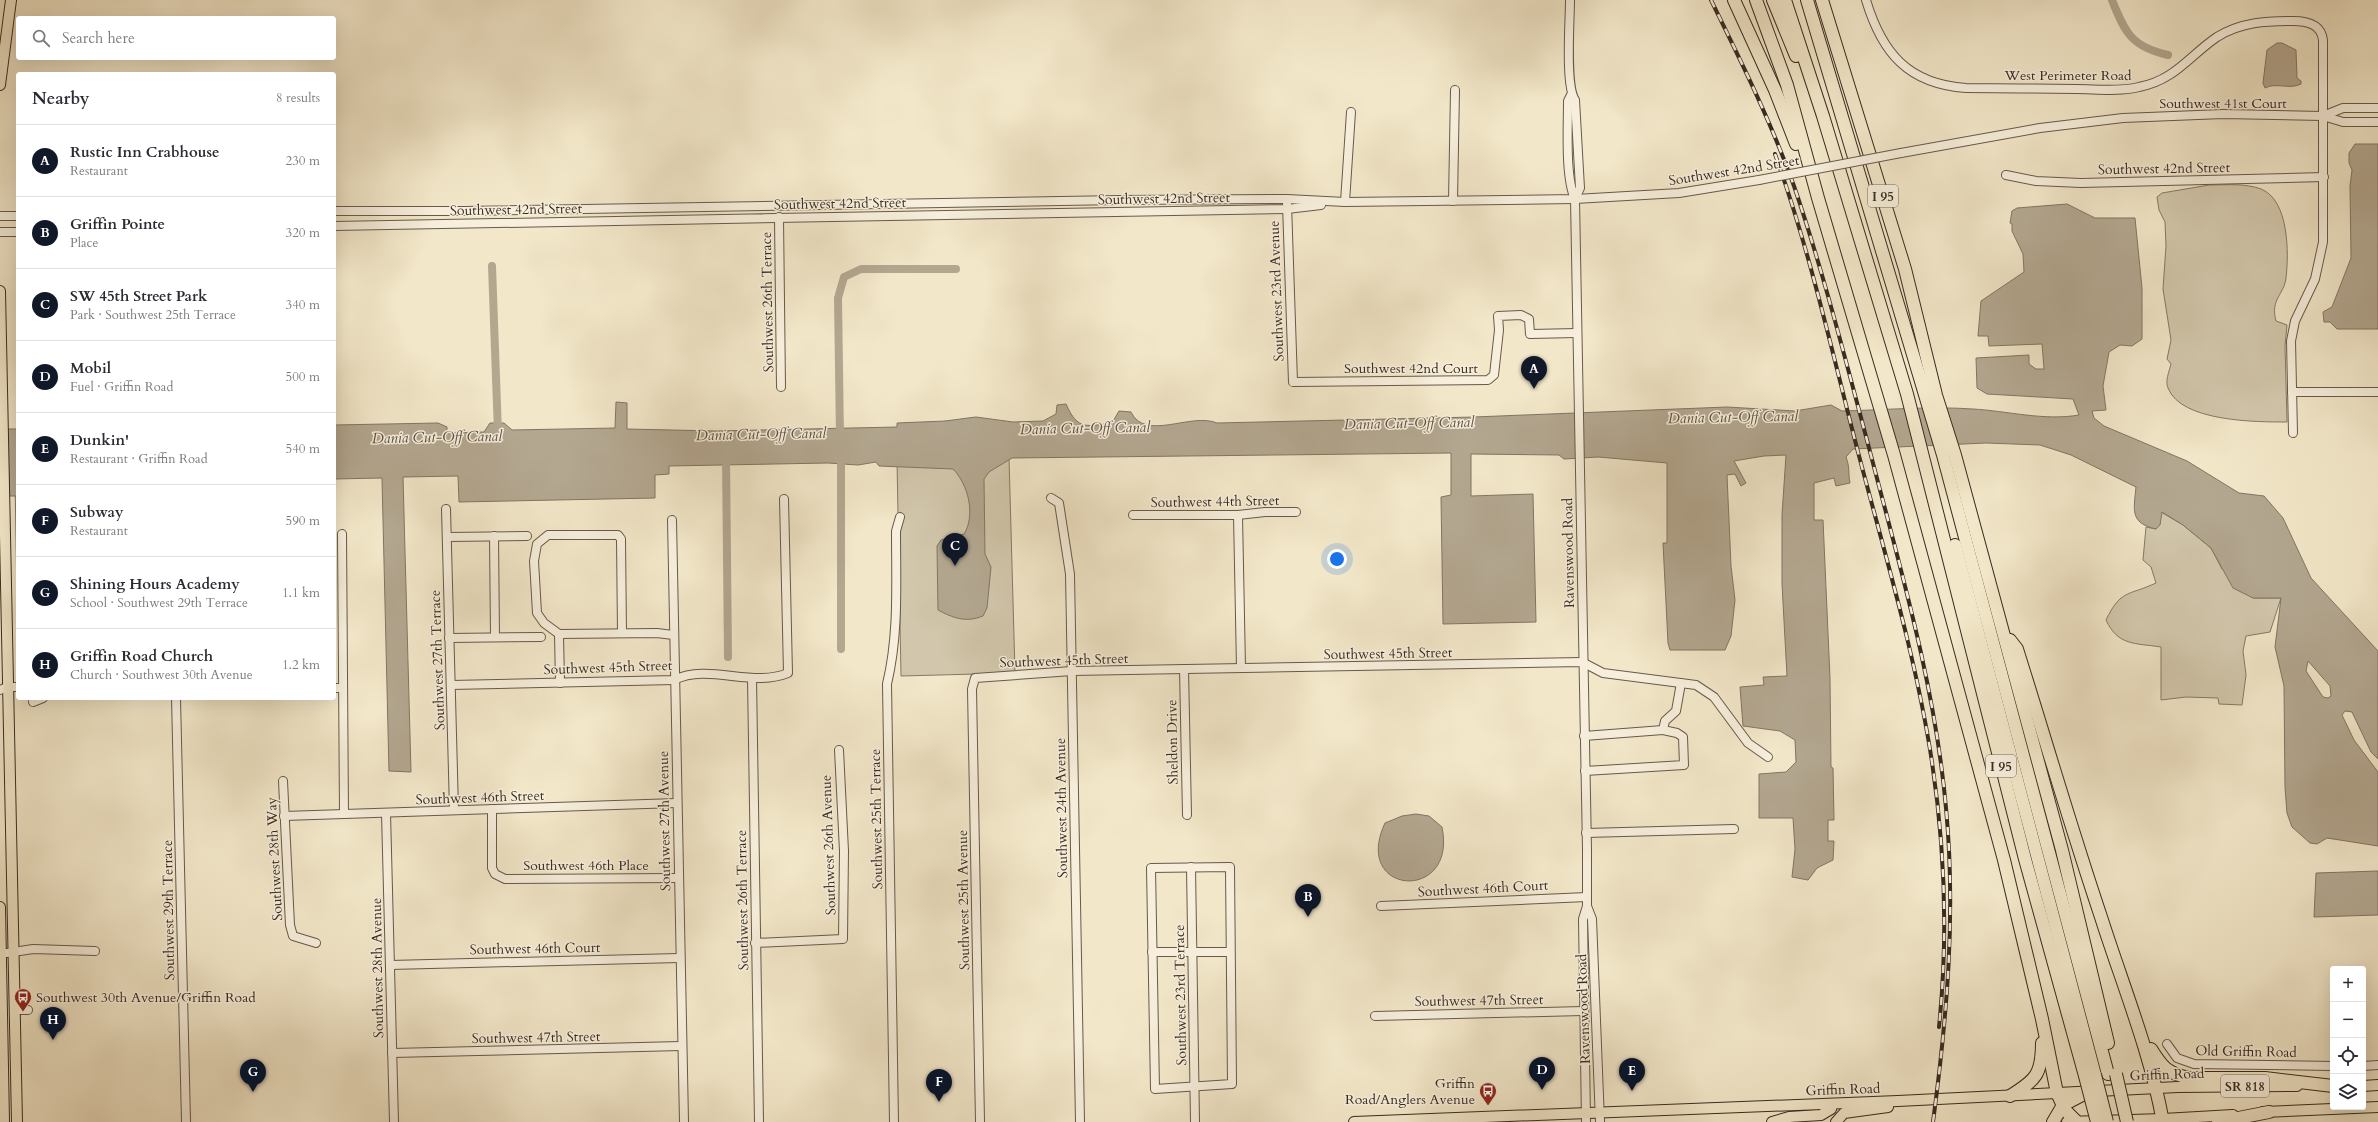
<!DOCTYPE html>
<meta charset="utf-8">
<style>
:root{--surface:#fff;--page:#f2f2f3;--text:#2b2b33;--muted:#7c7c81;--line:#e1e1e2;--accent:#111827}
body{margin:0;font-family:Cardo,serif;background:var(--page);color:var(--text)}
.controls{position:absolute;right:12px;bottom:12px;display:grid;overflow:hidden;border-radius:4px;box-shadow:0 4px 16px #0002}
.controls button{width:36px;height:36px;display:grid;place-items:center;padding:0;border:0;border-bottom:1px solid var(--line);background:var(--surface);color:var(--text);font:20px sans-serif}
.you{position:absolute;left:1337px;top:559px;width:14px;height:14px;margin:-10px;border:3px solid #fff;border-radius:50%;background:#1a73e8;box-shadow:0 0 0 6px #1a73e833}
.badge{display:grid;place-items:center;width:26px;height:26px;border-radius:50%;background:var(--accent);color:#fff;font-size:13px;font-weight:700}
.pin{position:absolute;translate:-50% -33px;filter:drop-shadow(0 1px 2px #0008)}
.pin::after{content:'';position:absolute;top:21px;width:14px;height:12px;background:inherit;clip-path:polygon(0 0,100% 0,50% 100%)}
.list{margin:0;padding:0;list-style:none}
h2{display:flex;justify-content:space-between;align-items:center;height:52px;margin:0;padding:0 16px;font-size:17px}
h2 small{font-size:13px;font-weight:400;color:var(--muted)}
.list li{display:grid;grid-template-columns:26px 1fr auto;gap:12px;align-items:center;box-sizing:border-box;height:72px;padding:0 16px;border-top:1px solid var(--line)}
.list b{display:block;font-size:15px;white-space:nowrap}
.list p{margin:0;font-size:13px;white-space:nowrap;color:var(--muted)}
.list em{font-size:13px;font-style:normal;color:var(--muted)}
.icon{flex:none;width:22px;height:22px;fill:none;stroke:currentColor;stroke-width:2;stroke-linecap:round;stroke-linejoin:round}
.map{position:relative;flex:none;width:2378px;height:1122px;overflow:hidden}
.search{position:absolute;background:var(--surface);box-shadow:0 4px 16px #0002;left:16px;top:16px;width:320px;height:44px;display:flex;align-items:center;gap:10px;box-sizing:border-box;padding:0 14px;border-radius:4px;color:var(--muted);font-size:15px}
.panel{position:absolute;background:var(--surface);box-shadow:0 4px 16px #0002;left:16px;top:72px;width:320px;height:628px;border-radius:4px}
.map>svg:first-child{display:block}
.green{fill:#d2c7ac;stroke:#857966}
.water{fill:#b3a790;stroke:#827563;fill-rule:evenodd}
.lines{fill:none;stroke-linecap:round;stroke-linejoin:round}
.canal{stroke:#b3a790;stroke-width:8}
.minor-casing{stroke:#665a4a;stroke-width:10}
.major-casing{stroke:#382b20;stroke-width:12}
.highway-casing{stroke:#382b20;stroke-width:14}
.minor{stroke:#f7efdc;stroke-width:8}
.major{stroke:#f2e7c9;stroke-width:10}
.highway{stroke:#f2e7c9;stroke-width:12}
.rail-casing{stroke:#382b20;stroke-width:4}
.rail{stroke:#f7efdc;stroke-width:2.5;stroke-dasharray:8;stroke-linecap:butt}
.minor-bridge-casing{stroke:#665a4a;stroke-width:10;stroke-linecap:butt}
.highway-bridge-casing{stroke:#382b20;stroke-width:14;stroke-linecap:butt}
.minor-bridge{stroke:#f7efdc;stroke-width:8}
.highway-bridge{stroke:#f2e7c9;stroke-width:12}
.labels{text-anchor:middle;stroke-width:3;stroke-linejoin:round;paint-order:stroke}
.shield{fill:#f7efdc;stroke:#716658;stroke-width:1}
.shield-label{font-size:13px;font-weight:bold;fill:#382b20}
.street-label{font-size:14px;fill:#382b20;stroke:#f7efdc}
.poi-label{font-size:14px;fill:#382b20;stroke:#f7efdc;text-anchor:start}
.water-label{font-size:15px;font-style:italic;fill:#5d5042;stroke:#f7efdc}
</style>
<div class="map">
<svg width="2378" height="1122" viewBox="0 0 2378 1122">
<rect width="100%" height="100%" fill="#f2e7c9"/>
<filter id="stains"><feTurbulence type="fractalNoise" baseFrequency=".005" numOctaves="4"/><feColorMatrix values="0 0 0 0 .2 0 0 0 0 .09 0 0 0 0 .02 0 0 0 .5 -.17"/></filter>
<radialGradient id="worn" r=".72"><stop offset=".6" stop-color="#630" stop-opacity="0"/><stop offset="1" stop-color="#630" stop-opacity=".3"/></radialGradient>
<g class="green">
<path d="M2209,185C2225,185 2245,183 2261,189C2289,200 2289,253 2286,278C2284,295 2270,299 2276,321L2287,325L2285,346L2287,422C2257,422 2181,422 2168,388C2165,381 2169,372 2171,364L2167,359L2171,340L2163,289L2166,246L2165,222L2159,210L2157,197L2162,193Z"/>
<polygon points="1009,458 1015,673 901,676 897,460"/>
<polygon points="15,475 18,475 18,663"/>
<path d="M2161,512L2183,525L2211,548L2222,569L2253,598H2281L2270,632L2246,636L2243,651L2246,675L2242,705L2219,704L2218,698L2186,697L2161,700V647C2135,643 2118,646 2106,620C2121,589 2128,596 2156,583L2151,567L2143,560L2146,527L2156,529Z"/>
</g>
<g class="water">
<path d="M2277,43H2282L2296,50L2297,78L2301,81V84C2289,90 2276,82 2265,88L2263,83L2267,50Z"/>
<polygon points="2355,144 2378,144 2378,329 2337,329 2330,322 2324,322 2323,312 2332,307 2351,258 2350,186 2352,170 2349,163 2349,153"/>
<path d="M2067,204L2095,218H2135L2142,288V339L2132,346L2120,345L2109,352L2103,386L2106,410L2092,411L2094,418L2104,426L2187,461L2239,493L2264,496L2283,518L2311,578L2378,651V759L2371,752L2352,712L2345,711L2342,715L2354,740L2378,772V846L2327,838L2317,844L2310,843L2292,827L2287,813L2285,787L2284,686L2275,647L2281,598H2253L2233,588L2211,548L2183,525L2162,512L2160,525L2156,529C2129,523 2134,509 2136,487L2071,455L2040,445L1986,443L1853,449L1846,457C1850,467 1848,473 1850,483L1836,486L1834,478L1814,483V520H1823L1830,678L1831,767L1833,768L1834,820H1828V841H1834L1833,860L1817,868L1808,880L1792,877L1795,849L1793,818H1759V774L1786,772L1796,762L1795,740L1780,731L1743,726L1740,687L1764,685L1763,677L1787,676L1782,584V515L1786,455L1764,456L1734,461L1746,483L1741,486L1735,474L1727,475L1731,566L1735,600L1731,636L1725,650H1670L1668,643L1663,543H1667V463L1598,457L1564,459L1559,455L1471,454V496L1533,494L1536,622L1443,624L1441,497L1451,495V453L1012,458L989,472L984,479L985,554L991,567L987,608L983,616C966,623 953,618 938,610L937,546L941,540L964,534C976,515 968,484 953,469L879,466L876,462L858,465L828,463L669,466V474L655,475V498L459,502L458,476L403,477L411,772L389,771L382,478L334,479V425L438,423L447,427V433L484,432L490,423H504L512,430L615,428L616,402L627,403V429L716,431L897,427V423L945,421L976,417L1013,422L1043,421L1056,414L1057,405L1066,404C1078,431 1086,426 1112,423L1119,411L1131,412C1145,442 1191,412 1217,423L1474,417L1727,407L1795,411L1831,405L1842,411C1885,410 1930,406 1973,409C2008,411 2044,421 2079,415L2073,399L1987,394L1977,388L1976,358L2029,355V364L2036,369H2044L2042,344L1989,346L1988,336H1978L1981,301L2024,272L2023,254L2012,231V224L2010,223L2012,211L2017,208ZM2308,661L2330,686L2331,696L2328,698L2323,697L2306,671Z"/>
<polygon points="0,429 18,429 17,496 0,496"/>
<path d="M1416,814L1429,816L1442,827C1458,903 1351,896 1385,823L1402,816Z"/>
<polygon points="2378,871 2378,915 2314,917 2316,873"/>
</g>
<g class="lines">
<g class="canal">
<path d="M2112,0C2125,33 2132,47 2168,55"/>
<polyline points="492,266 498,433"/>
<polyline points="840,438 838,298 844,277 861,269 956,269"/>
<polyline points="841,454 841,649"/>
<polyline points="726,456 728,657"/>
</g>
<g class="minor-casing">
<g id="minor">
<path d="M1570,0C1570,20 1565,86 1575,100L1580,188L1575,199L1587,850V906L1583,919L1586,1122"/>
<path d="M1866,0C1882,53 1908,84 1966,88C2003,88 2039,89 2076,89C2096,89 2119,92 2139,87C2175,80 2189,56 2217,37C2241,22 2266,21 2293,21C2307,21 2321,24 2323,40V242L2315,279L2295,321L2291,341L2293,433"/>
<path d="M1571,95L1568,101C1568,127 1565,177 1575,199"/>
<polyline points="2323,116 2343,108 2378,108"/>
<polyline points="1901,153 2040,128 2123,118 2223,114 2323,116 2343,122 2378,122"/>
<polyline points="2006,175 2036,181 2081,183 2324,177"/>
<polyline points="1453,201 1455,90"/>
<polyline points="1345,202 1351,112"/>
<polyline points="1287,204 1293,382 1488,380 1494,375 1499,330 1498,316 1521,315 1529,319 1530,334 1577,333"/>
<polyline points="334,211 464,211 1120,200 1287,199 1345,202 1575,199 1679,193 1759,180"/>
<polyline points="0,216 18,216"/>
<polyline points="779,217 781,387"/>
<polyline points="334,226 1287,209 1321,205"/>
<polyline points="0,232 18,232"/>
<polyline points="2292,392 2378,392"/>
<polyline points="1051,498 1059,503 1070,574 1080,1122"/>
<polyline points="446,509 454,810"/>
<polyline points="1133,515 1238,515 1265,512 1296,512"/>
<polyline points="1238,515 1241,668"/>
<polyline points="672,520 684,1122"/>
<polyline points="342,534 344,814"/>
<polyline points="494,536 495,637"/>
<polyline points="447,537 527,536"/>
<polyline points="622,633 621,539 618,535 548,535 537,544 534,561 537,613 544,623 559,634 657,633 673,635"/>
<polyline points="559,634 560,683"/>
<polyline points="449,638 541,637"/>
<polyline points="1184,669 1187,815"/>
<polyline points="752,678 759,1122"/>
<path d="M451,685L674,680C709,663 752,688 788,673L784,499"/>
<polyline points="334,688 343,688"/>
<polyline points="0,690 7,687 18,687"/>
<polyline points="176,698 186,1122"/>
<polyline points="33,702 43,698"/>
<polyline points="1584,736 1663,730"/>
<polyline points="1585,771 1684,765 1683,737 1677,733 1663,730 1665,721 1676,711 1681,683"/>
<polyline points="283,781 290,925 293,936 316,943"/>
<polyline points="492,809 492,868 495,874 505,879 678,878"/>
<polyline points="386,813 394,1122"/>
<polyline points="284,816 677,803"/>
<polyline points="1586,833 1734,829"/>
<polyline points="1191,867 1195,1122"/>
<polygon points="1230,867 1232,1084 1155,1089 1151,868"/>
<polyline points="1381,906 1587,897"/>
<polyline points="1587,906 1592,919 1600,1122"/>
<polyline points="755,943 843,939 844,851 839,750"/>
<polyline points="1152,952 1230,952"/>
<polyline points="0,954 33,949 95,951"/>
<polyline points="390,965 679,958"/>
<polyline points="15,1010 28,1010"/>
<polyline points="1375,1016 1583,1011"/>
<polyline points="2167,1044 2177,1058 2194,1064 2333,1066"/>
<polyline points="392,1053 681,1046"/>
<polyline points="2363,1066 2378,1065"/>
<path d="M894,1122L887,684C899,634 896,583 896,531L900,517"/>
<polyline points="980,1122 972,689 975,678 1072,671 1582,662 1603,673 1696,685 1714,697 1748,743 1768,757"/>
</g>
</g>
<g class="major-casing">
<g id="major">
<polyline points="0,85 11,0"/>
<polyline points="0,291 17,1122"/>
<polyline points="0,907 4,1122"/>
<polyline points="2363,1086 2378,1085"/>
<polyline points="2263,1112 2378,1107"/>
<polyline points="1354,1122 1898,1101 2178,1087 2297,1086"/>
<polyline points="1772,1122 1789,1117 1821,1115 1831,1109 1832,1104"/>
<polyline points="1836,1122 1844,1113 1888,1107"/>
<polyline points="2067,1122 2163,1119 2233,1115"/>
</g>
</g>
<g class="highway-casing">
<g id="highway">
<polyline points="1734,0 1775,90 1796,144"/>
<polyline points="1756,0 1787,85 1818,198 1894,455 2004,860 2042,1019 2057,1093 2065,1110 2076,1121"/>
<polyline points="1773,0 1796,56"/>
<polyline points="1785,0 1823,116 1907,394 2025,859 2085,1076"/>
<polyline points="1807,0 1943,455 2108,1074"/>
<polyline points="1822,0 1905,269 1936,395 1955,455 2062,850 2108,1043"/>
<polyline points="1955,545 2095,1075"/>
<path d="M2010,640L2017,649C2045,738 2071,828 2101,917C2123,986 2150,1051 2163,1122"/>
<path d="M2151,1049C2162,1067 2167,1073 2189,1078H2265L2333,1086"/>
<path d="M2010,1096C2036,1080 2042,1074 2042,1043"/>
<polyline points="2053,1122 2063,1105 2088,1092"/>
<polyline points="2218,1122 2269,1112"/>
</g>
</g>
<use href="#minor" class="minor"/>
<use href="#major" class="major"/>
<use href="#highway" class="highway"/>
<g class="rail-casing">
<g id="rail">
<path d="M1711,0C1741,61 1771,122 1794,186C1823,271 1845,358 1868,444C1899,564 1935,684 1946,808C1956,914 1947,1017 1933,1122"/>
<path d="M1775,154C1810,251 1832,352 1858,452C1885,555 1916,657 1932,762C1945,849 1948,939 1939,1027"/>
</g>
</g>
<use href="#rail" class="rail"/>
<g class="minor-bridge-casing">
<polyline id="minor-bridge" points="1759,180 1901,153"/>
</g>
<g class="highway-bridge-casing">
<g id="highway-bridge">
<polyline points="2116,1074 2127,1122"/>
<polyline points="2095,1075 2107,1122"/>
<polyline points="2085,1076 2097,1122"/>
</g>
</g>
<use href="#minor-bridge" class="minor-bridge"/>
<use href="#highway-bridge" class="highway-bridge"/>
</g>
<defs>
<g id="bus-pin" transform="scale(0.9)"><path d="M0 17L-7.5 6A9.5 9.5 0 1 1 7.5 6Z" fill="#8f2418" stroke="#f7efdc"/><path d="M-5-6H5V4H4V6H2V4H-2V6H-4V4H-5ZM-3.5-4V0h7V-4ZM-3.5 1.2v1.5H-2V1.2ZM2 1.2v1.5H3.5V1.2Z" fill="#fff"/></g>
</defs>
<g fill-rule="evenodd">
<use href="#bus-pin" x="23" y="997"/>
<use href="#bus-pin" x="1488" y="1091"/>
</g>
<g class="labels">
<g class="shield">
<rect x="1868" y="185" width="30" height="22" rx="3"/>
<rect x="1986" y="755" width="30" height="22" rx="3"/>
<rect x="2221" y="1075" width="48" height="22" rx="3"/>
</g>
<g class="shield-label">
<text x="1883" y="201">I 95</text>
<text x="2001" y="771">I 95</text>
<text x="2245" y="1091">SR 818</text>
</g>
<g class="street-label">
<text x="2068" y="80">West Perimeter Road</text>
<text x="2223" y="108">Southwest 41st Court</text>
<text transform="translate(2164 168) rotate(-1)" y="5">Southwest 42nd Street</text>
<text transform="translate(1734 170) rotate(-9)" y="5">Southwest 42nd Street</text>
<text transform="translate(1164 198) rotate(-1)" y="5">Southwest 42nd Street</text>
<text transform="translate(840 203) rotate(-1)" y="5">Southwest 42nd Street</text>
<text transform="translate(516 209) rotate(-1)" y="5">Southwest 42nd Street</text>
<text transform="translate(1276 291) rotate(-92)" y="5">Southwest 23rd Avenue</text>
<text transform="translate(767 302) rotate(-91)" y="5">Southwest 26th Terrace</text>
<text x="1411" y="373">Southwest 42nd Court</text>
<text transform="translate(1215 501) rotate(-1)" y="5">Southwest 44th Street</text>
<text transform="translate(1568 553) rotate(-91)" y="5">Ravenswood Road</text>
<text transform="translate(1388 653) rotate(-1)" y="5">Southwest 45th Street</text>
<text transform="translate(437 660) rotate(-92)" y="5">Southwest 27th Terrace</text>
<text transform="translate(1064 660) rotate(-2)" y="5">Southwest 45th Street</text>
<text transform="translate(608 667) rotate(-2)" y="5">Southwest 45th Street</text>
<text transform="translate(1172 742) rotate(-91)" y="5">Sheldon Drive</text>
<text transform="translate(480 797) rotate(-2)" y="5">Southwest 46th Street</text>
<text transform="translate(1061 808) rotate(-91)" y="5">Southwest 24th Avenue</text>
<text transform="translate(876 819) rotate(-91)" y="5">Southwest 25th Terrace</text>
<text transform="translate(664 821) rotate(-91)" y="5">Southwest 27th Avenue</text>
<text transform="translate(828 845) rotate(-92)" y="5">Southwest 26th Avenue</text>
<text transform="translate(274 859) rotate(-93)" y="5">Southwest 28th Way</text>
<text x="586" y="870">Southwest 46th Place</text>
<text transform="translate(1483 888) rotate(-3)" y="5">Southwest 46th Court</text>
<text transform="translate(742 900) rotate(-91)" y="5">Southwest 26th Terrace</text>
<text transform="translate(963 900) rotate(-91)" y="5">Southwest 25th Avenue</text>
<text transform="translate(168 910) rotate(-91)" y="5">Southwest 29th Terrace</text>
<text transform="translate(535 948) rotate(-1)" y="5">Southwest 46th Court</text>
<text transform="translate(377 968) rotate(-91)" y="5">Southwest 28th Avenue</text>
<text transform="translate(1180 995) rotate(-91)" y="5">Southwest 23rd Terrace</text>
<text transform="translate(1479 1000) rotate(-1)" y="5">Southwest 47th Street</text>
<text transform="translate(1583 1009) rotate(-92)" y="5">Ravenswood Road</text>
<text transform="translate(536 1037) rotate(-1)" y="5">Southwest 47th Street</text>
<text transform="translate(2246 1051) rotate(1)" y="5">Old Griffin Road</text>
<text transform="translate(2167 1074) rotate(-2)" y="5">Griffin Road</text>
<text transform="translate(1843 1089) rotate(-2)" y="5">Griffin Road</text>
</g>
<g class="poi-label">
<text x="36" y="1002">Southwest 30th Avenue/Griffin Road</text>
<text x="1475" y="1088" text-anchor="end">Griffin<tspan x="1475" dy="16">Road/Anglers Avenue</tspan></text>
</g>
<g class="water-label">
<text transform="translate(1733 417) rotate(-1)" y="5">Dania Cut-Off Canal</text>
<text transform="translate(1409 423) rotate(-1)" y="5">Dania Cut-Off Canal</text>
<text transform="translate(1085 428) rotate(-1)" y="5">Dania Cut-Off Canal</text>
<text transform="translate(761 434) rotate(-1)" y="5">Dania Cut-Off Canal</text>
<text transform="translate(437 437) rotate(-1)" y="5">Dania Cut-Off Canal</text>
</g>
</g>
<rect width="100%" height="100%" filter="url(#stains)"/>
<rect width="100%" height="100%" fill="url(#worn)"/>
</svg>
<div class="controls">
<button>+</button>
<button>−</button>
<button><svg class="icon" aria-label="locate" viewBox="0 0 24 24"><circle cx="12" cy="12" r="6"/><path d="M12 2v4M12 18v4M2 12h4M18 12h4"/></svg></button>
<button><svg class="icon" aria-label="layers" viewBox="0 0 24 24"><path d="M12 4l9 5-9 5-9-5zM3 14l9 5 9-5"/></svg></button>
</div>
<div class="you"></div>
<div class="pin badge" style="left:1534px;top:389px">A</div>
<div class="pin badge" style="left:1308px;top:917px">B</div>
<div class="pin badge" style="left:955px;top:566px">C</div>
<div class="pin badge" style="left:1542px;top:1090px">D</div>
<div class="pin badge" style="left:1632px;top:1091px">E</div>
<div class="pin badge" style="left:939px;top:1102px">F</div>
<div class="pin badge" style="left:253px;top:1092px">G</div>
<div class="pin badge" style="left:53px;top:1040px">H</div>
<div class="search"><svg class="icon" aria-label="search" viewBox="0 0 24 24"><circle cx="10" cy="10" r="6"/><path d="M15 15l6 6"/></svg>Search here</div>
<section class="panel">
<h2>Nearby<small>8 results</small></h2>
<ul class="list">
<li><span class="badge">A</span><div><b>Rustic Inn Crabhouse</b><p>Restaurant</p></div><em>230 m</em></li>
<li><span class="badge">B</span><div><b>Griffin Pointe</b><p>Place</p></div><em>320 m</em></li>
<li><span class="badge">C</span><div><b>SW 45th Street Park</b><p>Park · Southwest 25th Terrace</p></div><em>340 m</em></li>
<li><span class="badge">D</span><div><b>Mobil</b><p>Fuel · Griffin Road</p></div><em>500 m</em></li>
<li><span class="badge">E</span><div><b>Dunkin'</b><p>Restaurant · Griffin Road</p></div><em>540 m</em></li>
<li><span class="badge">F</span><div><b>Subway</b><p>Restaurant</p></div><em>590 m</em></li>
<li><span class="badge">G</span><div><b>Shining Hours Academy</b><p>School · Southwest 29th Terrace</p></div><em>1.1 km</em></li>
<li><span class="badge">H</span><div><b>Griffin Road Church</b><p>Church · Southwest 30th Avenue</p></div><em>1.2 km</em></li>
</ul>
</section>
</div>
